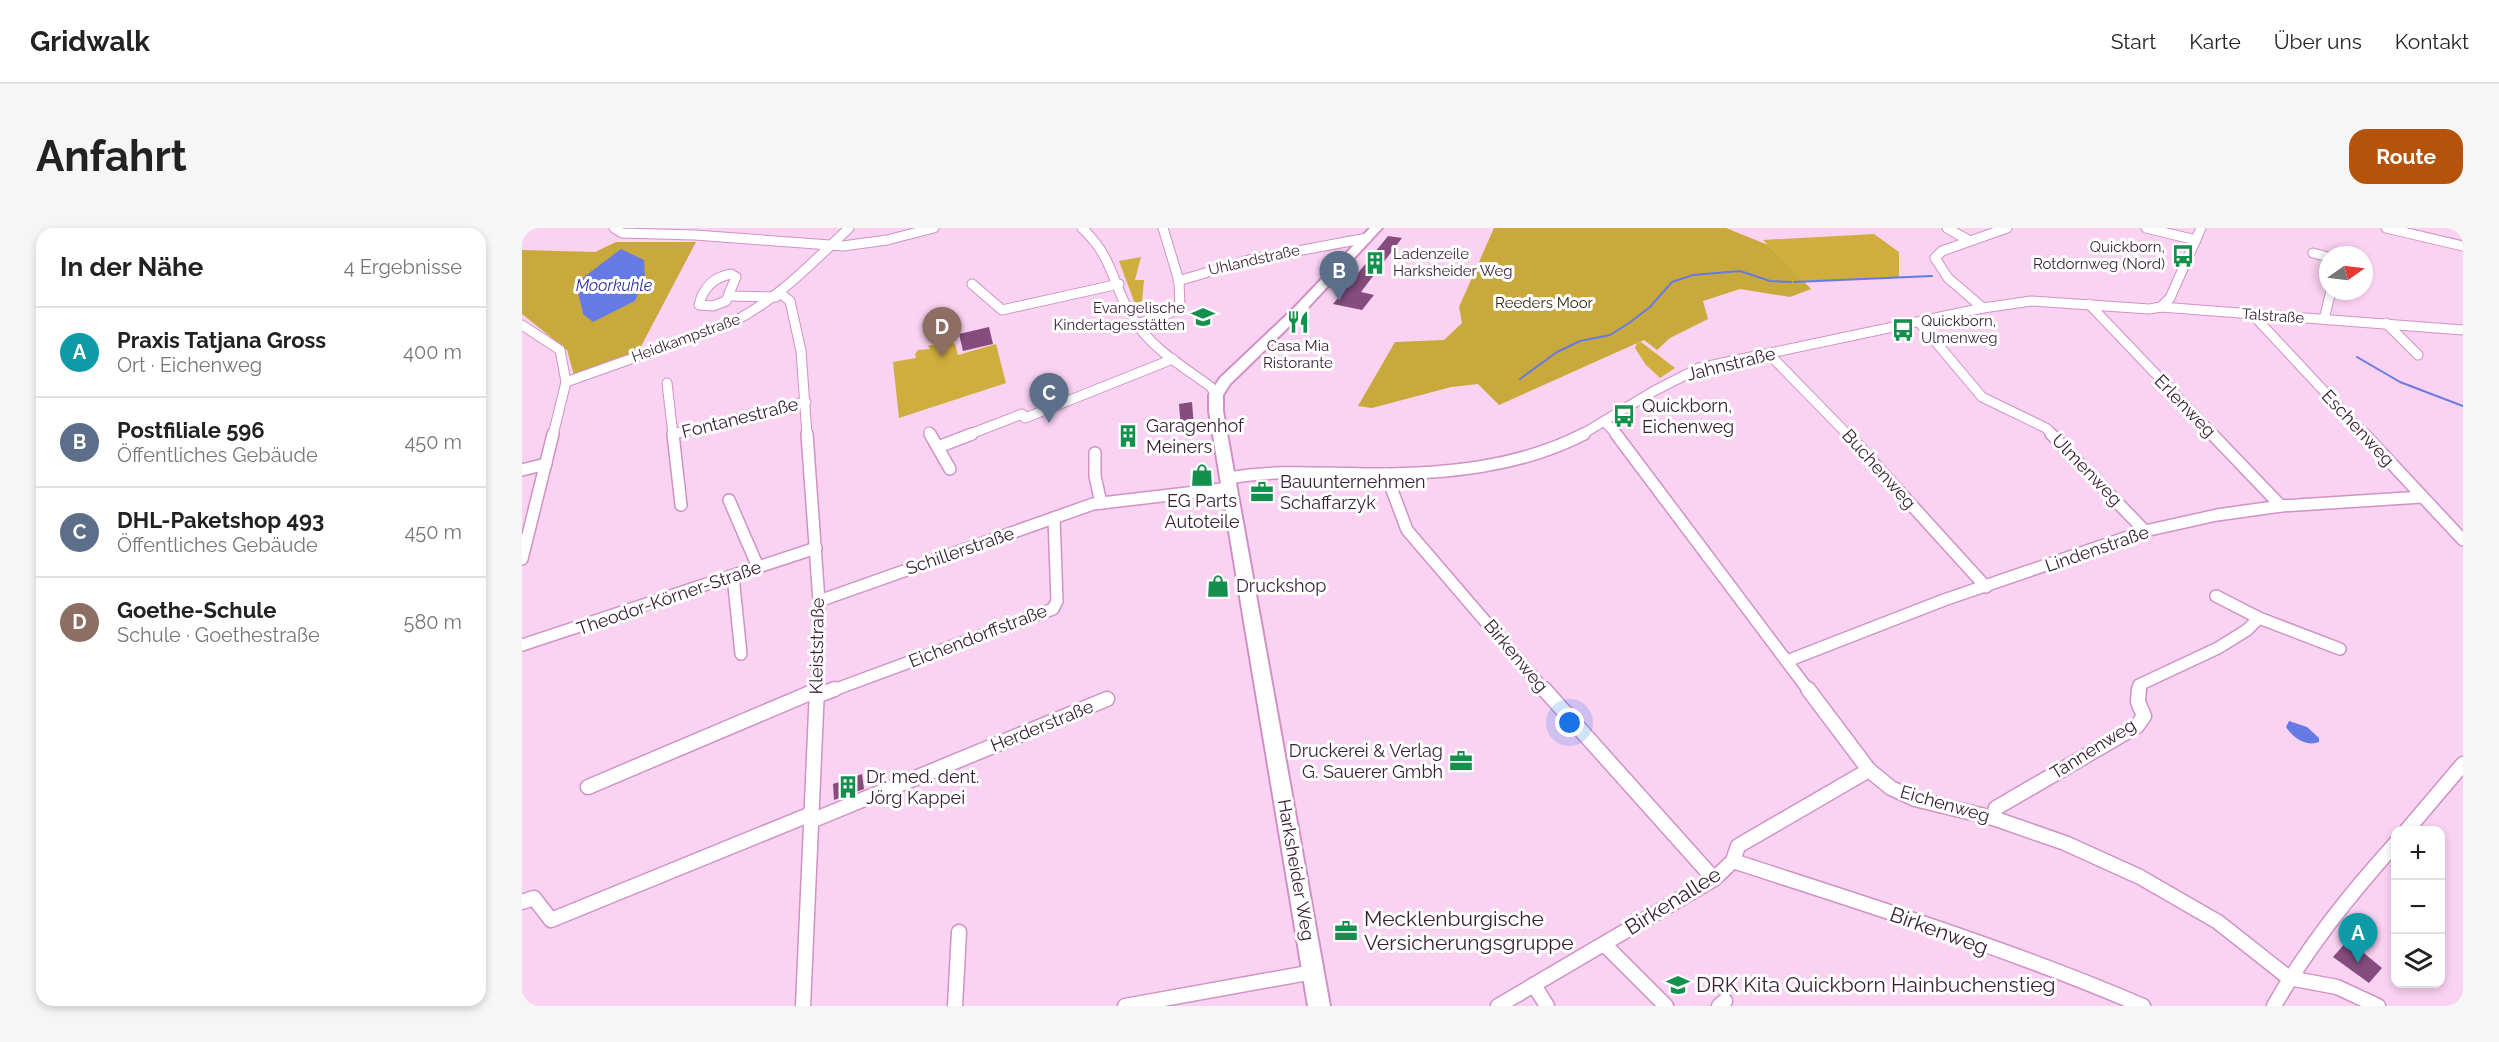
<!DOCTYPE html>
<html lang="de">
<meta charset="utf-8">
<style>
:root{--surface:#fff;--page:#f6f6f6;--text:#222;--muted:#767676;--line:#e0e0e0;--accent:#b45309}
body{margin:0;font-family:Raleway,sans-serif;background:var(--page);color:var(--text)}
.controls{position:absolute;right:18px;bottom:18px;display:grid;overflow:hidden;border-radius:12px;box-shadow:0 3px 9px #0003}
.controls button{width:54px;height:54px;display:grid;place-items:center;padding:0;border:0;border-bottom:2px solid var(--line);background:var(--surface);color:var(--text);font:30px sans-serif}
.compass{position:absolute;left:1797px;top:18px;width:54px;height:54px;border-radius:50%;background:var(--surface);box-shadow:0 3px 9px #0003;rotate:76deg}
.you{position:absolute;left:1048px;top:495px;width:21px;height:21px;margin:-15px;border:4px solid #fff;border-radius:50%;background:#1a73e8;box-shadow:0 0 0 9px #1a73e833}
.badge{display:grid;place-items:center;width:39px;height:39px;border-radius:50%;background:var(--accent);color:#fff;font-size:20px;font-weight:700}
.pin{position:absolute;translate:-50% -50px;filter:drop-shadow(0 2px 3px #0008)}
.pin::after{content:'';position:absolute;top:32px;width:21px;height:18px;background:inherit;clip-path:polygon(0 0,100% 0,50% 100%)}
.list{margin:0;padding:0;list-style:none}
h2{display:flex;justify-content:space-between;align-items:center;height:78px;margin:0;padding:0 24px;font-size:26px}
h2 small{font-size:20px;font-weight:400;color:var(--muted)}
.list li{display:grid;grid-template-columns:39px 1fr auto;gap:18px;align-items:center;box-sizing:border-box;height:90px;padding:0 24px;border-top:2px solid var(--line)}
.list b{display:block;font-size:22px;white-space:nowrap}
.list p{margin:0;font-size:20px;white-space:nowrap;color:var(--muted)}
.list em{font-size:20px;font-style:normal;color:var(--muted)}
.icon{flex:none;width:33px;height:33px;fill:none;stroke:currentColor;stroke-width:2;stroke-linecap:round;stroke-linejoin:round}
.map{position:relative;flex:none;width:1941px;height:778px;overflow:hidden;border-radius:18px}
header{display:flex;align-items:center;gap:36px;box-sizing:border-box;height:84px;padding:0 30px;background:var(--surface);border-bottom:2px solid var(--line)}
header strong{font-size:28px}
nav{display:flex;gap:33px;margin-inline-start:auto;font-size:21px}
.intro{display:flex;align-items:center;justify-content:space-between;box-sizing:border-box;height:144px;padding:0 36px}
h1{margin:0;font-size:42px}
.button{padding:15px 27px;border-radius:18px;background:var(--accent);color:#fff;font-size:21px;font-weight:700}
main{display:flex;gap:36px;padding:0 36px}
aside{flex:1;background:var(--surface);border-radius:18px;box-shadow:0 3px 9px #0003}
.map>svg:first-child{display:block}
.green{fill:#cfae3e}
.forest{fill:#c9a93b;fill-rule:evenodd}
.water{fill:#657ae5}
.lines{fill:none;stroke-linecap:round;stroke-linejoin:round}
.stream{stroke:#657ae5;stroke-width:2}
.building{fill:#854c7d}
.street-far2-casing{stroke:#d092c6;stroke-width:11}
.street-far1-casing{stroke:#d092c6;stroke-width:14}
.street-casing{stroke:#d092c6;stroke-width:17}
.secondary-casing{stroke:#d092c6;stroke-width:4}
.street-far2{stroke:#fff;stroke-width:9}
.street-far1{stroke:#fff;stroke-width:11}
.street{stroke:#fff;stroke-width:14}
.secondary{fill:#fff;fill-rule:evenodd}
.labels{text-anchor:middle;stroke-width:6;stroke-linejoin:round;paint-order:stroke}
.far-poi-label{font-size:15px;fill:#371e33;stroke:#fff;text-anchor:end}
.far-street-label{font-size:15px;fill:#371e33;stroke:#fff}
.far-park-label{font-size:15px;fill:#322b14;stroke:#fff}
.far-water-label{font-size:16px;font-style:italic;fill:#2b2caa;stroke:#fff}
.street-label{font-size:18px;fill:#371e33;stroke:#fff}
.poi-label{font-size:18px;fill:#371e33;stroke:#fff;text-anchor:start}
.near-street-label{font-size:21px;fill:#371e33;stroke:#fff}
.near-poi-label{font-size:21px;fill:#371e33;stroke:#fff;text-anchor:start}
</style>
<header>
<strong>Gridwalk</strong>
<nav><a>Start</a><a>Karte</a><a>Über uns</a><a>Kontakt</a></nav>
</header>
<div class="intro"><h1>Anfahrt</h1><a class="button">Route</a></div>
<main>
<aside>
<h2>In der Nähe<small>4 Ergebnisse</small></h2>
<ul class="list">
<li><span class="badge" style="background:#0f9aa8">A</span><div><b>Praxis Tatjana Gross</b><p>Ort · Eichenweg</p></div><em>400 m</em></li>
<li><span class="badge" style="background:#5c6f8a">B</span><div><b>Postfiliale 596</b><p>Öffentliches Gebäude</p></div><em>450 m</em></li>
<li><span class="badge" style="background:#5c6f8a">C</span><div><b>DHL-Paketshop 493</b><p>Öffentliches Gebäude</p></div><em>450 m</em></li>
<li><span class="badge" style="background:#8d6e63">D</span><div><b>Goethe-Schule</b><p>Schule · Goethestraße</p></div><em>580 m</em></li>
</ul>
</aside>
<div class="map">
<svg width="1941" height="778" viewBox="0 0 1941 778">
<rect width="100%" height="100%" fill="#fad2f2"/>
<g class="green">
<polygon points="1352,6 1377,24 1377,50 1281,53 1241,12"/>
<polygon points="619,29 613,52 622,52 620,73 613,76 597,33"/>
<polygon points="428,113 433,116 436,127 474,116 484,155 377,190 371,134 394,130 393,126 396,122 408,121 406,118"/>
<polygon points="1119,114 1153,140 1138,150 1124,137 1113,120 1115,115"/>
</g>
<g class="forest">
<polygon points="972,0 1204,0 1246,17 1289,61 1268,69 1218,61 1181,73 1186,91 1148,110 1135,122 1122,112 977,177 956,156 929,159 850,180 836,178 873,114 922,112 940,95 937,79"/>
<path d="M94,14H174L116,124L52,147L45,122L0,86V22L73,24ZM55,55L113,73L78,89L61,86Z"/>
</g>
<g class="water">
<polygon points="99,21 122,32 123,49 113,73 71,94 61,86 54,55"/>
<path d="M1767,493L1785,499L1797,510V514C1784,519 1771,510 1764,499Z"/>
</g>
<g class="lines">
<g class="stream">
<polyline points="1272,54 1410,48"/>
<polyline points="1835,129 1878,154 1941,178"/>
<polyline points="998,151 1035,124 1058,113 1088,107 1107,95 1128,79 1150,54 1171,47 1218,43 1248,53 1269,54"/>
</g>
</g>
<g class="building">
<polygon points="866,8 880,10 839,64 852,67 840,82 811,76"/>
<polygon points="467,99 471,116 441,123 437,106"/>
<polygon points="670,174 672,199 659,201 657,176"/>
<polygon points="340,546 342,561 312,572 311,556"/>
<polygon points="1826,712 1860,740 1847,755 1811,729"/>
</g>
<g class="lines">
<g class="street-far2-casing">
<g id="street-far2">
<polyline points="92,0 100,5 173,7 321,18 365,12 412,0"/>
<path d="M560,0C593,31 590,58 612,92C630,121 662,139 689,159L694,167"/>
<polyline points="1425,0 1448,13"/>
<polyline points="1624,0 1674,12"/>
<polyline points="1864,0 1941,18"/>
<polyline points="1791,25 1806,29"/>
<path d="M209,46L214,49L204,73L191,78L177,77C181,60 192,49 209,46Z"/>
<polyline points="656,53 727,32 845,10"/>
<polyline points="450,56 480,82 597,56"/>
<polyline points="258,65 268,73 279,123 285,207"/>
<polyline points="208,68 254,69"/>
<polyline points="1567,76 1692,207"/>
<polyline points="1639,79 1941,102"/>
<polyline points="1461,80 1426,50 1413,30 1420,23 1485,0"/>
<polyline points="1731,87 1843,207"/>
<polyline points="1802,91 1809,63"/>
<polyline points="1397,94 1460,169 1524,200 1531,207"/>
<polyline points="1864,95 1896,127"/>
<polyline points="614,96 644,87 658,79 657,53 641,0"/>
<polyline points="0,97 38,122 44,154 31,207"/>
<polyline points="1247,126 1326,207"/>
<path d="M44,154L207,96C254,73 289,36 327,0"/>
<polyline points="145,155 151,207"/>
<polyline points="1084,195 1095,207"/>
<polyline points="407,204 409,207"/>
<polyline points="151,206 284,174"/>
<polyline points="446,207 500,186 503,190 651,131"/>
<polyline points="1059,207 1132,163 1177,140 1461,80 1509,73 1627,81 1639,79 1648,70 1679,0"/>
</g>
</g>
<g class="street-far1-casing">
<g id="street-far1">
<polyline points="151,206 159,277"/>
<polyline points="285,206 297,373 295,463"/>
<polyline points="408,206 428,241"/>
<polyline points="1094,206 1287,463"/>
<polyline points="1325,206 1464,359"/>
<polyline points="1529,206 1623,303"/>
<polyline points="1690,206 1759,278"/>
<polyline points="1842,206 1941,312"/>
<polyline points="416,219 450,206"/>
<polyline points="573,225 573,248 579,275"/>
<polyline points="0,242 24,236"/>
<polyline points="864,246 885,302 1023,463"/>
<path d="M706,250C760,241 799,246 852,246C924,246 998,239 1062,206"/>
<polyline points="207,272 236,339"/>
<polyline points="0,331 31,206"/>
<polyline points="211,348 219,426"/>
<polyline points="1694,368 1737,390 1818,421"/>
<polyline points="297,373 571,276 708,260"/>
<polyline points="0,417 294,320"/>
<polyline points="1265,433 1422,372 1623,303 1695,287 1759,278 1900,269"/>
<polyline points="309,463 531,381 535,373 532,290"/>
<polyline points="1617,463 1617,457 1696,420 1725,402 1737,390"/>
</g>
</g>
<g class="street-casing">
<g id="street">
<polyline points="1022,461 1192,651"/>
<polyline points="1286,461 1347,542 1369,560 1393,571 1471,590 1543,615 1618,649 1696,694 1767,750 1815,759 1856,778"/>
<polyline points="294,468 313,461"/>
<polyline points="66,559 295,462"/>
<polyline points="1471,590 1474,580 1615,498 1622,488 1616,474 1617,461"/>
<polyline points="289,593 585,471"/>
<polyline points="1885,602 1941,536"/>
<path d="M1211,633C1349,678 1488,721 1621,778"/>
<polyline points="0,674 12,670 29,692 289,586"/>
<polyline points="1082,716 1144,778"/>
<polyline points="1012,757 1025,778"/>
<polyline points="281,778 295,461"/>
<polyline points="433,778 437,704"/>
<polyline points="603,778 791,744"/>
<polyline points="976,778 1192,651 1211,633 1216,618 1347,542"/>
<polyline points="1197,778 1203,773"/>
<path d="M1752,778C1786,718 1828,666 1874,615"/>
</g>
</g>
<g class="secondary-casing">
<polygon id="secondary" points="848,0 860,0 781,85 708,156 701,167 701,183 808,778 786,778 687,183 687,167 698,150 773,79"/>
</g>
<use href="#street-far2" class="street-far2"/>
<use href="#street-far1" class="street-far1"/>
<use href="#street" class="street"/>
<use href="#secondary" class="secondary"/>
</g>
<defs>
<g id="bus-bare" transform="scale(1.8)"><path d="M-5-6H5V4H4V6H2V4H-2V6H-4V4H-5ZM-3.5-4V0h7V-4ZM-3.5 1.2v1.5H-2V1.2ZM2 1.2v1.5H3.5V1.2Z" fill="#14904d" stroke="#fff" stroke-width="2.5" paint-order="stroke"/></g>
<g id="building-bare" transform="scale(1.8)"><path d="M-4-6H4V6H1V3H-1V6H-4ZM-2.5-4.3h1.7v1.8h-1.7ZM.8-4.3h1.7v1.8H.8ZM-2.5-1h1.7V.8h-1.7ZM.8-1h1.7V.8H.8Z" fill="#14904d" stroke="#fff" stroke-width="2.5" paint-order="stroke"/></g>
<g id="school-bare" transform="scale(1.8)"><path d="M0-5L7-2L0 1L-7-2ZM-4 1L0 2.5L4 1V4Q0 6-4 4Z" fill="#14904d" stroke="#fff" stroke-width="2.5" paint-order="stroke"/></g>
<g id="restaurant-bare" transform="scale(1.8)"><path d="M-5-6h1v4h1v-4h1v4h1v-4h1v5L-1.5 .5V6h-2V.5L-5-1ZM5-6V6H3V1.5H1.5Q1.5-4 5-6Z" fill="#14904d" stroke="#fff" stroke-width="2.5" paint-order="stroke"/></g>
<g id="shop-bare" transform="scale(1.8)"><path d="M-5-2.5h2.3a2.7 3.5 0 0 1 5.4 0H5L5.5 6h-11ZM-1.5-2.5h3a1.5 2.3 0 0 0-3 0Z" fill="#14904d" stroke="#fff" stroke-width="2.5" paint-order="stroke"/></g>
<g id="office-bare" transform="scale(1.8)"><path d="M-6-3h4V-5.5h4V-3h4V5H-6ZM-1-4.5V-3h2v-1.5ZM-6 0V1H6V0Z" fill="#14904d" stroke="#fff" stroke-width="2.5" paint-order="stroke"/></g>
</defs>
<g fill-rule="evenodd">
<use href="#bus-bare" x="1661" y="28"/>
<use href="#building-bare" x="853" y="35"/>
<use href="#school-bare" x="681" y="89"/>
<use href="#restaurant-bare" x="776" y="94"/>
<use href="#bus-bare" x="1381" y="102"/>
<use href="#bus-bare" x="1102" y="188"/>
<use href="#building-bare" x="606" y="208"/>
<use href="#shop-bare" x="680" y="247"/>
<use href="#office-bare" x="740" y="264"/>
<use href="#shop-bare" x="696" y="358"/>
<use href="#office-bare" x="939" y="533"/>
<use href="#building-bare" x="326" y="559"/>
<use href="#office-bare" x="824" y="703"/>
<use href="#school-bare" x="1156" y="757"/>
</g>
<g class="labels">
<g class="far-poi-label">
<text x="1643" y="24">Quickborn,<tspan x="1643" dy="17">Rotdornweg (Nord)</tspan></text>
<text x="871" y="31" text-anchor="start">Ladenzeile<tspan x="871" dy="17">Harksheider Weg</tspan></text>
<text x="663" y="85">Evangelische<tspan x="663" dy="17">Kindertagesstätten</tspan></text>
<text x="1399" y="98" text-anchor="start">Quickborn,<tspan x="1399" dy="17">Ulmenweg</tspan></text>
<text x="776" y="123" text-anchor="middle">Casa Mia<tspan x="776" dy="17">Ristorante</tspan></text>
</g>
<g class="far-street-label">
<text transform="translate(732 32) rotate(-13)" y="5">Uhlandstraße</text>
<text transform="translate(1751 88) rotate(4)" y="5">Talstraße</text>
<text transform="translate(164 110) rotate(-20)" y="5">Heidkampstraße</text>
</g>
<g class="far-park-label">
<text x="1022" y="80">Reeders Moor</text>
</g>
<g class="far-water-label">
<text x="92" y="63">Moorkuhle</text>
</g>
<g class="street-label">
<text transform="translate(1209 136) rotate(-14)" y="6">Jahnstraße</text>
<text transform="translate(1663 178) rotate(46)" y="6">Erlenweg</text>
<text transform="translate(218 190) rotate(-14)" y="6">Fontanestraße</text>
<text transform="translate(1836 200) rotate(47)" y="6">Eschenweg</text>
<text transform="translate(1357 241) rotate(48)" y="6">Buchenweg</text>
<text transform="translate(1565 242) rotate(46)" y="6">Ulmenweg</text>
<text transform="translate(1575 321) rotate(-19)" y="6">Lindenstraße</text>
<text transform="translate(438 323) rotate(-19)" y="6">Schillerstraße</text>
<text transform="translate(147 370) rotate(-19)" y="6">Theodor-Körner-Straße</text>
<text transform="translate(456 408) rotate(-21)" y="6">Eichendorffstraße</text>
<text transform="translate(295 418) rotate(-89)" y="6">Kleiststraße</text>
<text transform="translate(994 428) rotate(50)" y="6">Birkenweg</text>
<text transform="translate(520 498) rotate(-22)" y="6">Herderstraße</text>
<text transform="translate(1571 521) rotate(-32)" y="6">Tannenweg</text>
<text transform="translate(1423 576) rotate(16)" y="6">Eichenweg</text>
<text transform="translate(774 642) rotate(80)" y="6">Harksheider Weg</text>
</g>
<g class="poi-label">
<text x="1120" y="184">Quickborn,<tspan x="1120" dy="21">Eichenweg</tspan></text>
<text x="624" y="204">Garagenhof<tspan x="624" dy="21">Meiners</tspan></text>
<text x="758" y="260">Bauunternehmen<tspan x="758" dy="21">Schaffarzyk</tspan></text>
<text x="680" y="279" text-anchor="middle">EG Parts<tspan x="680" dy="21">Autoteile</tspan></text>
<text x="714" y="364">Druckshop</text>
<text x="921" y="529" text-anchor="end">Druckerei &amp; Verlag<tspan x="921" dy="21">G. Sauerer Gmbh</tspan></text>
<text x="344" y="555">Dr. med. dent.<tspan x="344" dy="21">Jörg Kappei</tspan></text>
</g>
<g class="near-street-label">
<text transform="translate(1151 673) rotate(-32)" y="7">Birkenallee</text>
<text transform="translate(1417 703) rotate(20)" y="7">Birkenweg</text>
</g>
<g class="near-poi-label">
<text x="842" y="698">Mecklenburgische<tspan x="842" dy="24">Versicherungsgruppe</tspan></text>
<text x="1174" y="764">DRK Kita Quickborn Hainbuchenstieg</text>
</g>
</g>
</svg>
<div class="controls">
<button>+</button>
<button>−</button>
<button><svg class="icon" aria-label="layers" viewBox="0 0 24 24"><path d="M12 4l9 5-9 5-9-5zM3 14l9 5 9-5"/></svg></button>
</div>
<svg class="compass" viewBox="-18 -18 36 36"><path d="M0-13l5 13h-10z" fill="#e53935"/><path d="M0 13l5-13h-10z" fill="#767676"/></svg>
<div class="you"></div>
<div class="pin badge" style="left:1836px;top:735px;background:#0f9aa8">A</div>
<div class="pin badge" style="left:817px;top:73px;background:#5c6f8a">B</div>
<div class="pin badge" style="left:527px;top:195px;background:#5c6f8a">C</div>
<div class="pin badge" style="left:420px;top:129px;background:#8d6e63">D</div>
</div>
</main>
